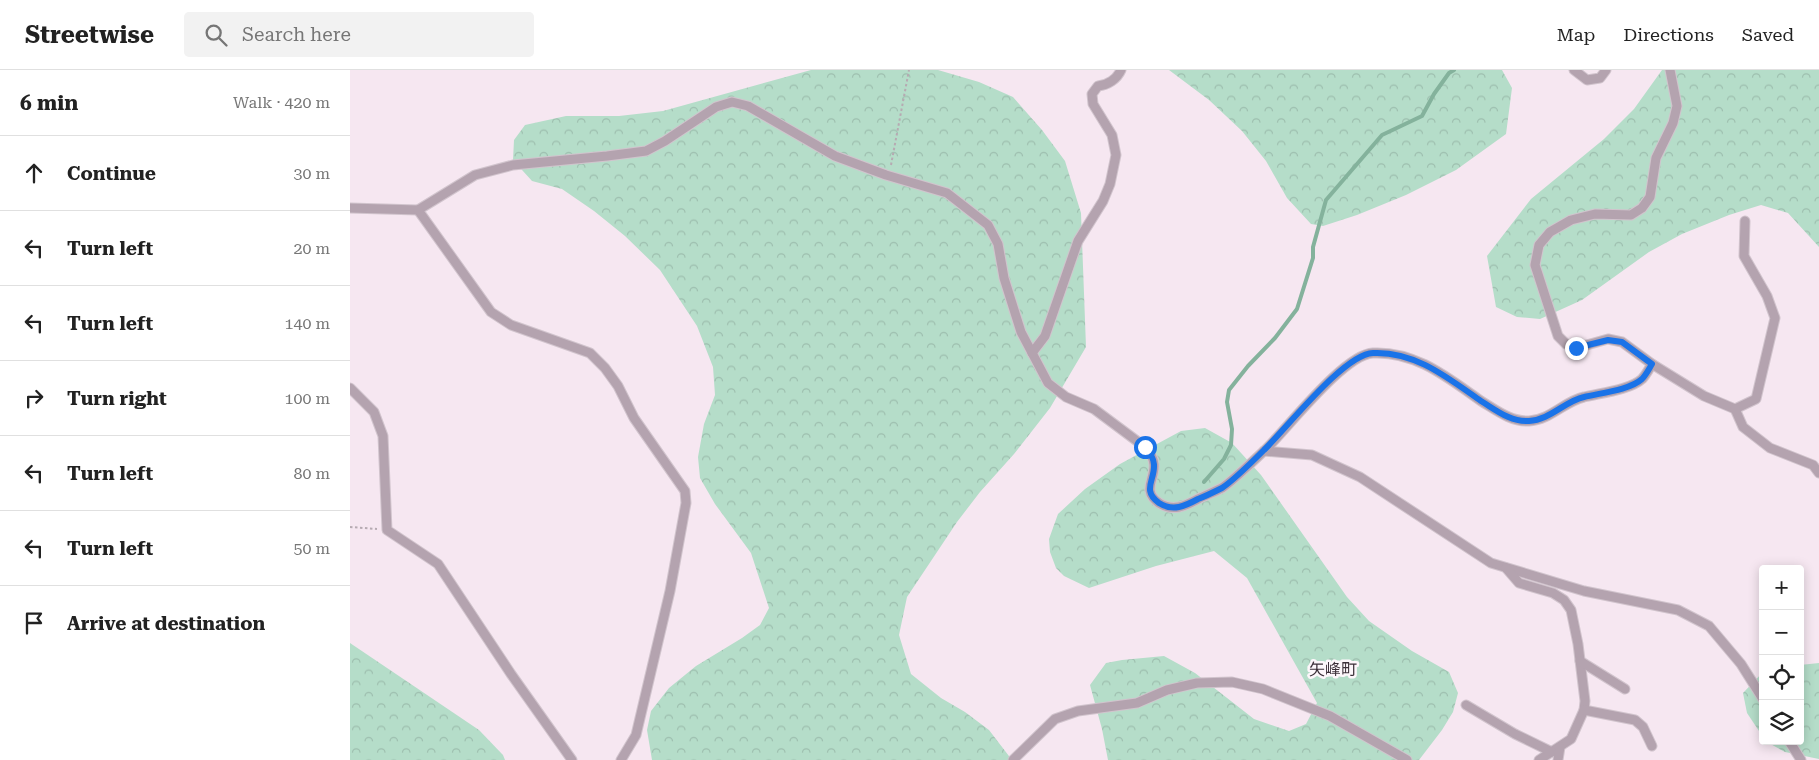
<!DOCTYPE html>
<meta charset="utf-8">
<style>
:root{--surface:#fff;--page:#f2f2f2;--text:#222;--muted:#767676;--line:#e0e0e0}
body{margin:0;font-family:"Roboto Serif","Noto Sans JP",serif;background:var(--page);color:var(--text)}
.controls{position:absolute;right:15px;bottom:15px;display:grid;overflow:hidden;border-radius:5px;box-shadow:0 2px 12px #0003}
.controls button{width:45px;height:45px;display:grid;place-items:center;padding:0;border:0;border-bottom:1px solid var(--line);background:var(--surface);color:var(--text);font:25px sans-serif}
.stop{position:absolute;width:15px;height:15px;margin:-11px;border:4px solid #1a73e8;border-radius:50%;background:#fff}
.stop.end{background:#1a73e8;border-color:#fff;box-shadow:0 1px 5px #0008}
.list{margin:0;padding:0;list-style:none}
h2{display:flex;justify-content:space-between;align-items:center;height:65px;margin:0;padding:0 20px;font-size:21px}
h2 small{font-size:16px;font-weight:400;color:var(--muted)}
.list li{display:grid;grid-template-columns:32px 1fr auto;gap:15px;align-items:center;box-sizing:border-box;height:75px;padding:0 20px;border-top:1px solid var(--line)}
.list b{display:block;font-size:19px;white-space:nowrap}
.list em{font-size:16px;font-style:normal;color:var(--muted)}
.icon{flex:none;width:28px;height:28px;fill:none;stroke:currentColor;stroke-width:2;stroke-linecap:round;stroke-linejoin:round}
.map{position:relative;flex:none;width:1469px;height:690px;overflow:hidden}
header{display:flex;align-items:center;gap:30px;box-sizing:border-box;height:70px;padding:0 25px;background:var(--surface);border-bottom:1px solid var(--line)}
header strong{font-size:24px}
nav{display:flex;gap:28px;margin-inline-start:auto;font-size:18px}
.search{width:350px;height:45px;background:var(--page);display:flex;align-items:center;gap:12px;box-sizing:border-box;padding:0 18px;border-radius:5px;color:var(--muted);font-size:19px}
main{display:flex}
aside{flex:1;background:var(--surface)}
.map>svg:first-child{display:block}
.forest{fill:url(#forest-crowns)}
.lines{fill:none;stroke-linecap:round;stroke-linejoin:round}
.stream{stroke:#84b29c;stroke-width:4}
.street-casing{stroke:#d1c4cd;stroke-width:11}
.path{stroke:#b6aab2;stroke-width:2;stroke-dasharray:2.5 2.5;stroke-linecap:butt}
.street{stroke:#b4a3af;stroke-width:9}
.route{stroke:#1a73e8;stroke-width:6}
.labels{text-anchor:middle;stroke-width:5;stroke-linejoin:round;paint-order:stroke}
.quarter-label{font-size:16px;fill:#3b2f38;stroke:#fdf7fb}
</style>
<header>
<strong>Streetwise</strong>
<div class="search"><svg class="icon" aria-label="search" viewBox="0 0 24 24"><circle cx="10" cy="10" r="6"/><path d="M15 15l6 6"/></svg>Search here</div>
<nav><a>Map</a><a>Directions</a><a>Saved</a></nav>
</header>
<main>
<aside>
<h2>6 min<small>Walk · 420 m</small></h2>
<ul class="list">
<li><svg class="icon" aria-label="ahead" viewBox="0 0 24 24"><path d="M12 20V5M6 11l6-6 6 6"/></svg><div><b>Continue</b></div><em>30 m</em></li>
<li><svg class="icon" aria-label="left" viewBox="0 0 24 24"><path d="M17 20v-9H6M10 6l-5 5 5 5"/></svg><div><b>Turn left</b></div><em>20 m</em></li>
<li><svg class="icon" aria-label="left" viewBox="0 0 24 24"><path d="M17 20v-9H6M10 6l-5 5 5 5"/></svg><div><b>Turn left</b></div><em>140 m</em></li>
<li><svg class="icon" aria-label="right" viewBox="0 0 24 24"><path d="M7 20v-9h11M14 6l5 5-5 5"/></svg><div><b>Turn right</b></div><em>100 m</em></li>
<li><svg class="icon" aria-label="left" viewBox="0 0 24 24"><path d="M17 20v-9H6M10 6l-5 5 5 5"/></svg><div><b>Turn left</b></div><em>80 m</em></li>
<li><svg class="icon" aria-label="left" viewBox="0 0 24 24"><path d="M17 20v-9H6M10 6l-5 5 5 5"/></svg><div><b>Turn left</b></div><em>50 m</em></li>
<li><svg class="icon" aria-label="arrive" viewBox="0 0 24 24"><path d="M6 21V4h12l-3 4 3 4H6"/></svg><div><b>Arrive at destination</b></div></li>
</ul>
</aside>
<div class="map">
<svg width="1469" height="690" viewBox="0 0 1469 690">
<defs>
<pattern id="forest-crowns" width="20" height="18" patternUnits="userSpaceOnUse" patternTransform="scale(1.25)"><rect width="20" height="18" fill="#b5ddc9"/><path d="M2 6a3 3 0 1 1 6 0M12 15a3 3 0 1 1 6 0" fill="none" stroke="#9dbeae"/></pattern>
</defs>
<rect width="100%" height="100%" fill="#f6e7f1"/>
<g class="forest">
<polygon points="461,0 588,0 629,12 663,27 692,60 715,91 731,143 736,277 700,338 664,384 630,422 607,452 557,527 549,565 561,604 591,628 615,642 639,660 662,690 302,690 297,660 301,641 319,618 346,596 392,568 410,555 419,538 401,483 365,434 350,408 348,387 354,354 365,325 363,297 347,256 310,200 275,166 244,141 212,119 182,111 163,90 164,70 175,55 216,46 269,46 313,41"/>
<polygon points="819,0 1152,0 1162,18 1156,64 1106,100 1056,125 1007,145 973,156 961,154 937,128 916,91 892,61 859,30"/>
<polygon points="1312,0 1469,0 1469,177 1438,143 1411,135 1379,145 1332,164 1299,182 1232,230 1190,249 1167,247 1146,237 1137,186 1181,129 1254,69 1284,39"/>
<polygon points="855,358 882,373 911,405 997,527 1019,551 1062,581 1099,602 1108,623 1103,642 1092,660 1069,690 758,690 752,659 740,615 756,593 772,590 814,586 845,603 904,649 939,661 956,654 967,633 897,508 864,481 806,496 739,518 714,506 706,498 700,482 699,469 708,444 735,419 770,394 831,361"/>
<polygon points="0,573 129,660 153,685 155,690 0,690"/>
<polygon points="1469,593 1469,689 1435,682 1415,671 1450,671 1450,595"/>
<polygon points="1413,602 1413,667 1397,643 1393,623"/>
</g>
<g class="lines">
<polyline class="stream" points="854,412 874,389 881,375 882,359 877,332 879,320 898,296 925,268 947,239 963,188 963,177 976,130 1032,65 1072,46 1084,24 1099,3 1104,0"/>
<g class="street-casing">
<g id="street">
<polyline points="1224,0 1237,10 1250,8 1256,0"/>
<polyline points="1320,0 1327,36 1323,53 1306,88 1300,127 1292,138 1281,145 1245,144 1221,150 1200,162 1189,175 1185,195 1208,266 1216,274 1226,278 1258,269 1272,272 1302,294 1354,326 1385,339 1406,329 1425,248 1417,226 1394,186 1395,151"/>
<path d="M0,138L68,140L125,105L163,95L257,86L296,81L315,71L366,37L382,32L398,36L485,86L536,105L597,123L638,155L648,174L654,208L671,262L698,313L716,327L744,339L795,377C819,402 785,416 809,433C823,442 835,436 848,429C856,425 864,422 872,418C884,410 903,391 915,380C937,359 994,284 1023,283C1066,281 1098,308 1131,331C1146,340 1161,352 1179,351C1200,350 1215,331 1234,327C1250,323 1280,320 1292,309C1296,305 1299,299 1302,294"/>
<polyline points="68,140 141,242 161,255 240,283 255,298 268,316 284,348 335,421 336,433 320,521 286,665 271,690"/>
<path d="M682,283L695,266L728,171L753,131L760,114L766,85L762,65L743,34L742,24L748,16C758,15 767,9 771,0"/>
<polyline points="0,318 24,342 33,366 37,460 88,494 161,604 222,690"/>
<polyline points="1385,339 1393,357 1420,378 1463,395 1469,403"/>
<polyline points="914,381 962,385 1010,407 1141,493 1234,521 1328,540 1359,556 1391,594 1413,629"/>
<polyline points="1156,498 1169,513 1203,523 1214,530 1221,540 1228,574 1235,631 1234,640 1221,669 1189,690"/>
<polyline points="1230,591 1275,619"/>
<polyline points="1116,635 1165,664 1202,682"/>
<polyline points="1234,640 1285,650 1293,657 1302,676"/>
<polyline points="1439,671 1451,690"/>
<polyline points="663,690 705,649 728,641 787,633 817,620 847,613 882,612 913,619 980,646 1057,690"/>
<polyline points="1208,690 1210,677"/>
</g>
</g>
<g class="path">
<polyline points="541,95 559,0"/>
<polyline points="0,457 27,459"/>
</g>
<use href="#street" class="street"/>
</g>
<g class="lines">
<path class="route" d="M795,377C819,402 785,416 809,433C823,442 835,436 848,429C856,426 864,422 872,418C884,410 903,391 914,380C937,358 994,284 1023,283C1065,281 1098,308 1131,331C1146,340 1160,352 1179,351C1200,350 1215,331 1234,327C1250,323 1280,320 1292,309C1296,305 1299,299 1302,294L1272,272L1258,270L1226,278"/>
</g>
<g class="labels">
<g class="quarter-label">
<text x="983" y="605">矢峰町</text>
</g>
</g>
</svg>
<div class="controls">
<button>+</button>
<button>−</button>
<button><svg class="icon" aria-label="locate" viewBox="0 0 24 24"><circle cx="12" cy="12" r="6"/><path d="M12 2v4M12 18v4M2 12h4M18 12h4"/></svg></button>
<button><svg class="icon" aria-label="layers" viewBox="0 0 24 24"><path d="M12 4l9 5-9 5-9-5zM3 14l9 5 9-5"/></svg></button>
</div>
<div class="stop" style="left:795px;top:377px"></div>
<div class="stop end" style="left:1226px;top:278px"></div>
</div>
</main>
